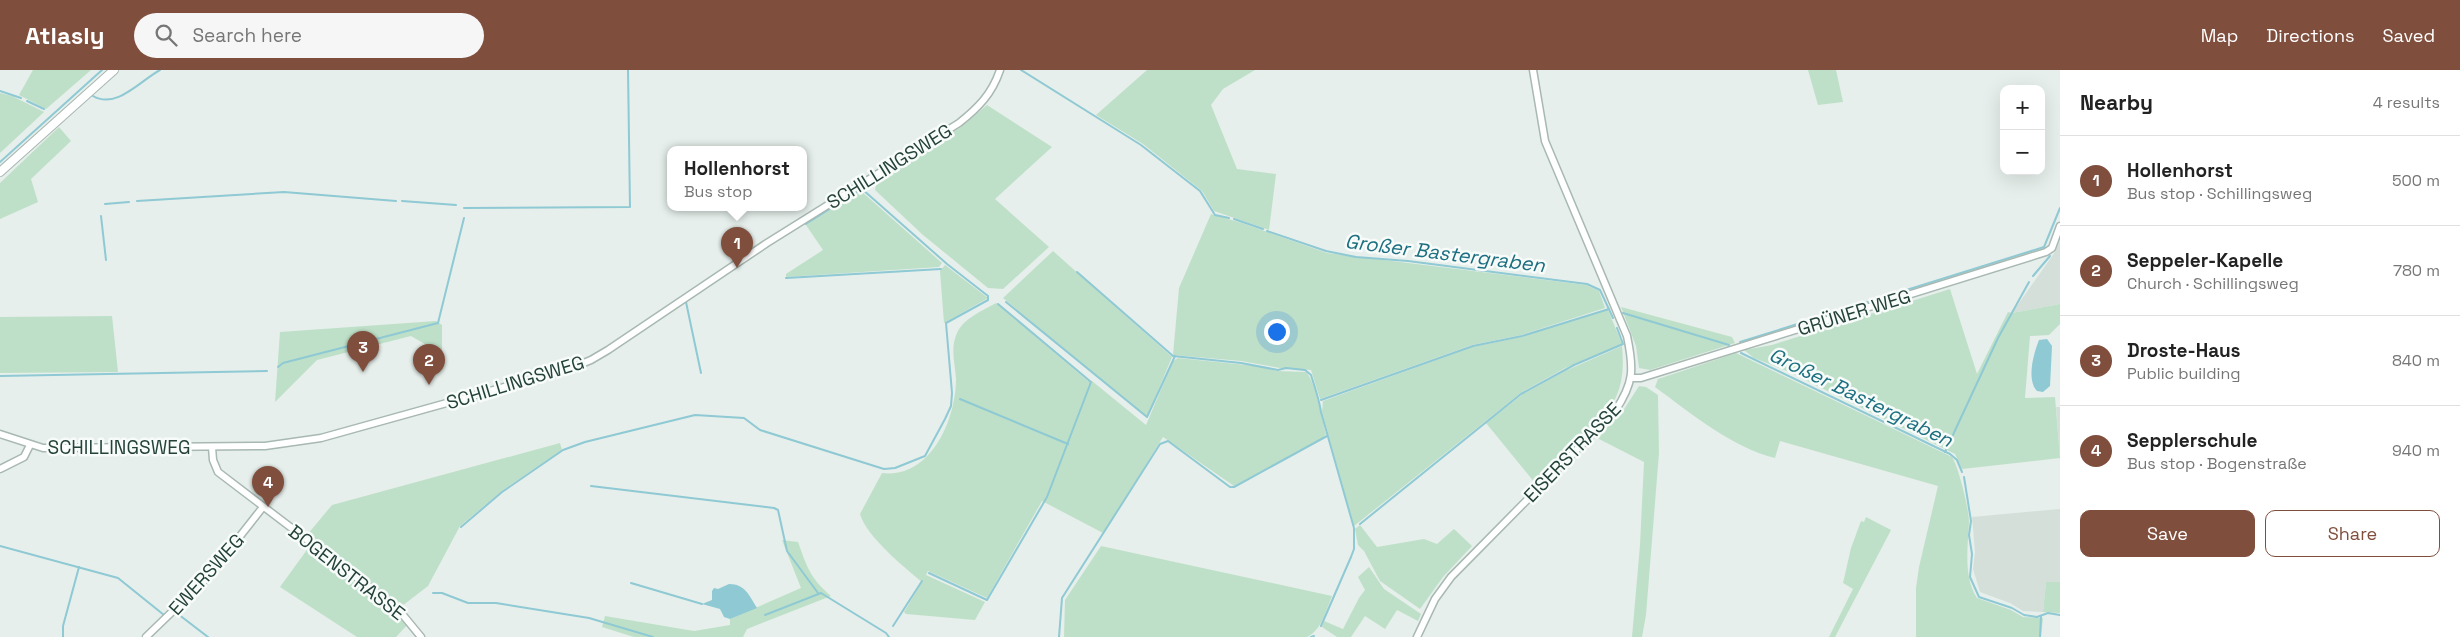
<!DOCTYPE html>
<meta charset="utf-8">
<style>
:root{--surface:#fff;--page:#f6f6f6;--text:#222;--muted:#767676;--line:#e0e0e0;--accent:#804e3d}
body{margin:0;font-family:"Space Grotesk",sans-serif;background:var(--page);color:var(--text)}
.controls{position:absolute;right:15px;top:15px;display:grid;overflow:hidden;border-radius:10px;box-shadow:0 5px 20px #0002}
.controls button{width:45px;height:45px;display:grid;place-items:center;padding:0;border:0;border-bottom:1px solid var(--line);background:var(--surface);color:var(--text);font:25px sans-serif}
.you{position:absolute;left:1276px;top:261px;width:18px;height:18px;margin:-12px;border:4px solid #fff;border-radius:50%;background:#1a73e8;box-shadow:0 0 0 8px #1a73e833}
.badge{display:grid;place-items:center;width:32px;height:32px;border-radius:50%;background:var(--accent);color:#fff;font-size:16px;font-weight:700}
.pin{position:absolute;translate:-50% -41px;filter:drop-shadow(0 1px 2px #0008)}
.pin::after{content:'';position:absolute;top:26px;width:18px;height:15px;background:inherit;clip-path:polygon(0 0,100% 0,50% 100%)}
.popup{position:absolute;left:667px;top:76px;width:140px;height:65px;box-sizing:border-box;display:grid;place-content:center;border-radius:10px;background:var(--surface);filter:drop-shadow(0 1px 4px #0005);font-size:16px;white-space:nowrap;color:var(--muted)}
.popup b{font-size:19px;color:var(--text)}
.popup::after{content:'';position:absolute;left:50%;top:100%;margin-left:-10px;border:10px solid transparent;border-top-color:var(--surface)}
.list{margin:0;padding:0;list-style:none}
h2{display:flex;justify-content:space-between;align-items:center;height:65px;margin:0;padding:0 20px;font-size:21px}
h2 small{font-size:16px;font-weight:400;color:var(--muted)}
.list li{display:grid;grid-template-columns:32px 1fr auto;gap:15px;align-items:center;box-sizing:border-box;height:90px;padding:0 20px;border-top:1px solid var(--line)}
.list b{display:block;font-size:19px;white-space:nowrap}
.list p{margin:0;font-size:16px;white-space:nowrap;color:var(--muted)}
.list em{font-size:16px;font-style:normal;color:var(--muted)}
.actions{display:flex;gap:10px;padding:15px 20px}
.actions a{flex:1;padding:11px 0;border:1px solid var(--accent);border-radius:10px;text-align:center;font-size:18px;color:var(--accent)}
.actions .main{background:var(--accent);color:#fff}
.icon{flex:none;width:28px;height:28px;fill:none;stroke:currentColor;stroke-width:2;stroke-linecap:round;stroke-linejoin:round}
.map{position:relative;flex:none;width:2060px;height:567px;overflow:hidden}
header{display:flex;align-items:center;gap:30px;box-sizing:border-box;height:70px;padding:0 25px;background:var(--accent);color:#fff}
header strong{font-size:24px}
nav{display:flex;gap:28px;margin-inline-start:auto;font-size:18px}
.search{width:350px;height:45px;background:var(--page);display:flex;align-items:center;gap:12px;box-sizing:border-box;padding:0 18px;border-radius:28px;color:var(--muted);font-size:19px}
main{display:flex}
aside{flex:1;background:var(--surface)}
.map>svg:first-child{display:block}
.built{fill:#d4dfda}
.green{fill:#bfe0c8}
.water{fill:#8ec9d4}
.lines{fill:none;stroke-linecap:round;stroke-linejoin:round}
.stream{stroke:#8ec9d4;stroke-width:2}
.minor-casing{stroke:#a8b8b2;stroke-width:9}
.tertiary-casing{stroke:#a8b8b2;stroke-width:10}
.minor{stroke:#fff;stroke-width:6}
.tertiary{stroke:#fff;stroke-width:8}
.labels{text-anchor:middle;stroke-width:5;stroke-linejoin:round;paint-order:stroke}
.street-label{font-size:19px;fill:#24423a;stroke:#f7fbf9}
.water-label{font-size:20px;font-style:italic;fill:#1c6f80;stroke:#f7fbf9}
</style>
<header>
<strong>Atlasly</strong>
<div class="search"><svg class="icon" aria-label="search" viewBox="0 0 24 24"><circle cx="10" cy="10" r="6"/><path d="M15 15l6 6"/></svg>Search here</div>
<nav><a>Map</a><a>Directions</a><a>Saved</a></nav>
</header>
<main>
<div class="map">
<svg width="2060" height="567" viewBox="0 0 2060 567">
<rect width="100%" height="100%" fill="#e6efeb"/>
<g class="built">
<polygon points="2060,171 2060,234 2012,243 2055,182"/>
<polygon points="2056,337 2060,337 2060,388"/>
<polygon points="2060,439 2060,512 2046,512 2043,542 2023,541 2010,533 1980,522 1973,499 1975,482 1972,447"/>
</g>
<g class="green">
<polygon points="33,0 91,0 46,39 19,25"/>
<polygon points="1147,0 1255,0 1223,19 1211,35 1237,99 1276,104 1269,160 1214,141 1202,121 1143,74 1096,45"/>
<polygon points="1808,0 1836,0 1843,32 1818,35"/>
<polygon points="0,23 12,26 44,42 0,83"/>
<polygon points="987,35 1052,77 995,129 1049,177 1003,219 988,218 923,165 875,120 877,111 961,57"/>
<polygon points="59,57 71,71 31,109 38,132 0,149 0,113"/>
<polygon points="861,121 942,193 939,197 786,207 786,204 823,180 806,155"/>
<polygon points="1211,144 1242,153 1327,183 1586,215 1599,221 1605,238 1521,265 1472,275 1320,329 1311,300 1280,298 1241,291 1173,285 1179,218"/>
<polygon points="1053,181 1172,287 1148,345 1145,346 1003,228"/>
<polygon points="945,195 988,228 944,253 940,201"/>
<polygon points="1950,219 1977,304 2008,242 2012,243 2060,234 2060,254 2049,265 2030,266 2025,328 2055,327 2060,388 1962,399 1955,384 1787,301 1754,288 1744,280 1772,275"/>
<path d="M996,233L1088,311H1092L1146,355L1173,291L1178,288L1256,296L1277,301L1306,302C1315,310 1322,350 1326,364L1323,368L1234,416L1163,367L1103,463L1042,431L987,528L928,501L926,505L985,532L975,550L906,544L904,542L922,512C905,498 866,466 860,444L882,403C931,409 956,349 956,309C955,293 950,278 957,263C964,248 982,241 996,233Z"/>
<polygon points="1621,237 1732,267 1735,273 1650,300 1639,298 1636,276"/>
<polygon points="1606,240 1608,240 1622,274 1565,298 1522,322 1354,456 1322,342 1323,331 1472,277 1521,267"/>
<polygon points="112,246 118,302 0,303 0,247"/>
<polygon points="436,251 442,255 442,284 411,266 317,290 275,332 280,262"/>
<path d="M1622,276C1624,299 1623,318 1610,338L1535,413L1486,353L1523,324L1565,301Z"/>
<path d="M1736,283L1952,387C1959,398 1969,439 1969,452C1968,476 1963,507 1977,528L2011,540L2023,547L2043,548L2041,567H1916V518L1919,497L1938,416L1780,371L1775,388C1731,377 1692,344 1655,317L1658,309Z"/>
<polygon points="1639,316 1646,317 1658,325 1659,383 1646,545 1642,567 1632,567 1640,475 1644,392 1597,368 1623,341"/>
<polygon points="560,373 562,380 503,420 460,456 428,516 402,536 307,465 332,435"/>
<polygon points="1866,447 1891,460 1835,567 1829,567 1853,519 1843,513 1851,478 1861,451 1864,452"/>
<polygon points="1360,455 1377,477 1424,469 1437,474 1454,459 1472,476 1443,507 1420,539 1380,511 1364,481 1358,475 1355,459"/>
<path d="M782,470L798,472C807,497 810,508 831,526L747,559L743,567H634L602,557L605,546L694,561L730,555V549L801,518Z"/>
<path d="M1101,476L1332,526C1326,540 1322,560 1307,567H1064L1065,530Z"/>
<polygon points="309,477 408,554 396,567 357,567 280,517"/>
<polygon points="1369,497 1384,519 1421,544 1418,551 1397,540 1385,559 1365,546 1351,567 1337,567 1322,557 1324,551 1343,559 1359,528 1365,520 1358,507"/>
<polygon points="2046,512 2060,512 2060,543 2043,542"/>
</g>
<g class="water">
<path d="M2047,269L2052,276L2050,316L2043,322L2037,321C2026,310 2034,282 2039,270Z"/>
<path d="M729,514C745,514 749,525 757,538L730,549L724,547L720,539L702,534L712,530V521L714,518L718,519Z"/>
</g>
<g class="lines">
<g class="stream">
<polyline points="1021,0 1141,75 1200,121 1215,145 1229,148"/>
<polyline points="0,21 21,28"/>
<path d="M93,26C116,40 141,10 160,0"/>
<polyline points="27,31 44,39"/>
<polyline points="0,92 102,0"/>
<polyline points="137,131 284,122 396,131"/>
<polyline points="402,131 456,135"/>
<polyline points="105,134 129,132"/>
<polyline points="464,138 630,137 628,0"/>
<polyline points="101,146 106,190"/>
<polyline points="1234,149 1263,159"/>
<polyline points="1267,161 1326,181 1356,187 1408,191 1587,214 1600,220 1613,248"/>
<path d="M1077,202L1173,286L1241,293L1278,300L1286,298L1305,300L1311,305C1315,318 1319,329 1321,342L1354,458V479L1351,487L1321,556"/>
<polyline points="2033,206 2050,186"/>
<polyline points="786,208 941,199"/>
<polyline points="686,232 701,303"/>
<polyline points="1006,232 1147,347 1175,286"/>
<polyline points="1623,243 1729,275"/>
<polyline points="1740,272 2044,177 2060,138"/>
<polyline points="1741,283 1950,384 1957,390 1962,402"/>
<polyline points="278,297 283,293 438,253 464,148"/>
<polyline points="0,306 267,301"/>
<polyline points="960,329 1068,374"/>
<polyline points="1321,330 1473,276 1522,266 1609,239"/>
<polyline points="1945,382 1998,268 2029,212"/>
<polyline points="1964,407 1971,451 1969,465 1972,484 1970,507 1979,527 2012,538 2024,545 2037,547 2048,543 2060,545"/>
<polyline points="591,416 774,438 778,440 787,481 818,523"/>
<polyline points="1360,454 1521,324 1574,295 1623,274 1617,258"/>
<polyline points="461,457 502,422 563,380 585,372 695,345 744,348 760,360 884,399 895,398 925,386 945,349 951,336 952,323 946,253 988,230 988,226 947,194 862,119 806,154"/>
<polyline points="0,476 118,508 164,545"/>
<polyline points="929,503 987,530 1047,427 1091,312 998,234"/>
<polyline points="631,513 702,534"/>
<polyline points="433,523 442,523 468,533 496,533 589,548 653,567"/>
<polyline points="178,544 208,567"/>
<polyline points="765,545 821,523 886,563 889,567"/>
<polyline points="893,556 922,511"/>
<polyline points="63,567 63,556 79,497"/>
<polyline points="1059,567 1062,528 1160,374 1168,371 1230,417 1234,417 1327,366"/>
<polyline points="1311,567 1314,566"/>
<polyline points="2040,567 2041,546"/>
</g>
<g class="minor-casing">
<g id="minor">
<polyline points="1632,308 1641,308 2046,182 2052,178 2060,156"/>
<path d="M0,364L43,378L265,376L321,368L569,299L591,290L608,280L767,173L959,53C978,38 992,24 1000,0"/>
<polyline points="212,377 213,390 218,402 398,539 421,567"/>
<polyline points="0,399 24,387 30,375"/>
<polyline points="146,567 207,508 263,437"/>
<path d="M1417,567L1435,529L1451,507L1615,341C1634,313 1634,299 1627,266L1545,71L1533,0"/>
</g>
</g>
<g class="tertiary-casing">
<polyline id="tertiary" points="0,102 114,0"/>
</g>
<use href="#minor" class="minor"/>
<use href="#tertiary" class="tertiary"/>
</g>
<g class="labels">
<g class="street-label">
<text transform="translate(889 96) rotate(-32)" y="7">SCHILLINGSWEG</text>
<text transform="translate(1854 242) rotate(-17)" y="7">GRÜNER WEG</text>
<text transform="translate(515 312) rotate(-17)" y="7">SCHILLINGSWEG</text>
<text x="119" y="384">SCHILLINGSWEG</text>
<text transform="translate(1572 382) rotate(-46)" y="7">EISERSTRASSE</text>
<text transform="translate(347 502) rotate(38)" y="7">BOGENSTRASSE</text>
<text transform="translate(206 504) rotate(-48)" y="7">EWERSWEG</text>
</g>
<g class="water-label">
<text transform="translate(1445 183) rotate(7)" y="7">Großer Bastergraben</text>
<text transform="translate(1861 327) rotate(26)" y="7">Großer Bastergraben</text>
</g>
</g>
</svg>
<div class="controls">
<button>+</button>
<button>−</button>
</div>
<div class="you"></div>
<div class="pin badge" style="left:737px;top:198px">1</div>
<div class="popup"><b>Hollenhorst</b>Bus stop</div>
<div class="pin badge" style="left:429px;top:315px">2</div>
<div class="pin badge" style="left:363px;top:302px">3</div>
<div class="pin badge" style="left:268px;top:437px">4</div>
</div>
<aside>
<h2>Nearby<small>4 results</small></h2>
<ul class="list">
<li><span class="badge">1</span><div><b>Hollenhorst</b><p>Bus stop · Schillingsweg</p></div><em>500 m</em></li>
<li><span class="badge">2</span><div><b>Seppeler-Kapelle</b><p>Church · Schillingsweg</p></div><em>780 m</em></li>
<li><span class="badge">3</span><div><b>Droste-Haus</b><p>Public building</p></div><em>840 m</em></li>
<li><span class="badge">4</span><div><b>Sepplerschule</b><p>Bus stop · Bogenstraße</p></div><em>940 m</em></li>
</ul>
<div class="actions"><a class="main">Save</a><a>Share</a></div>
</aside>
</main>
